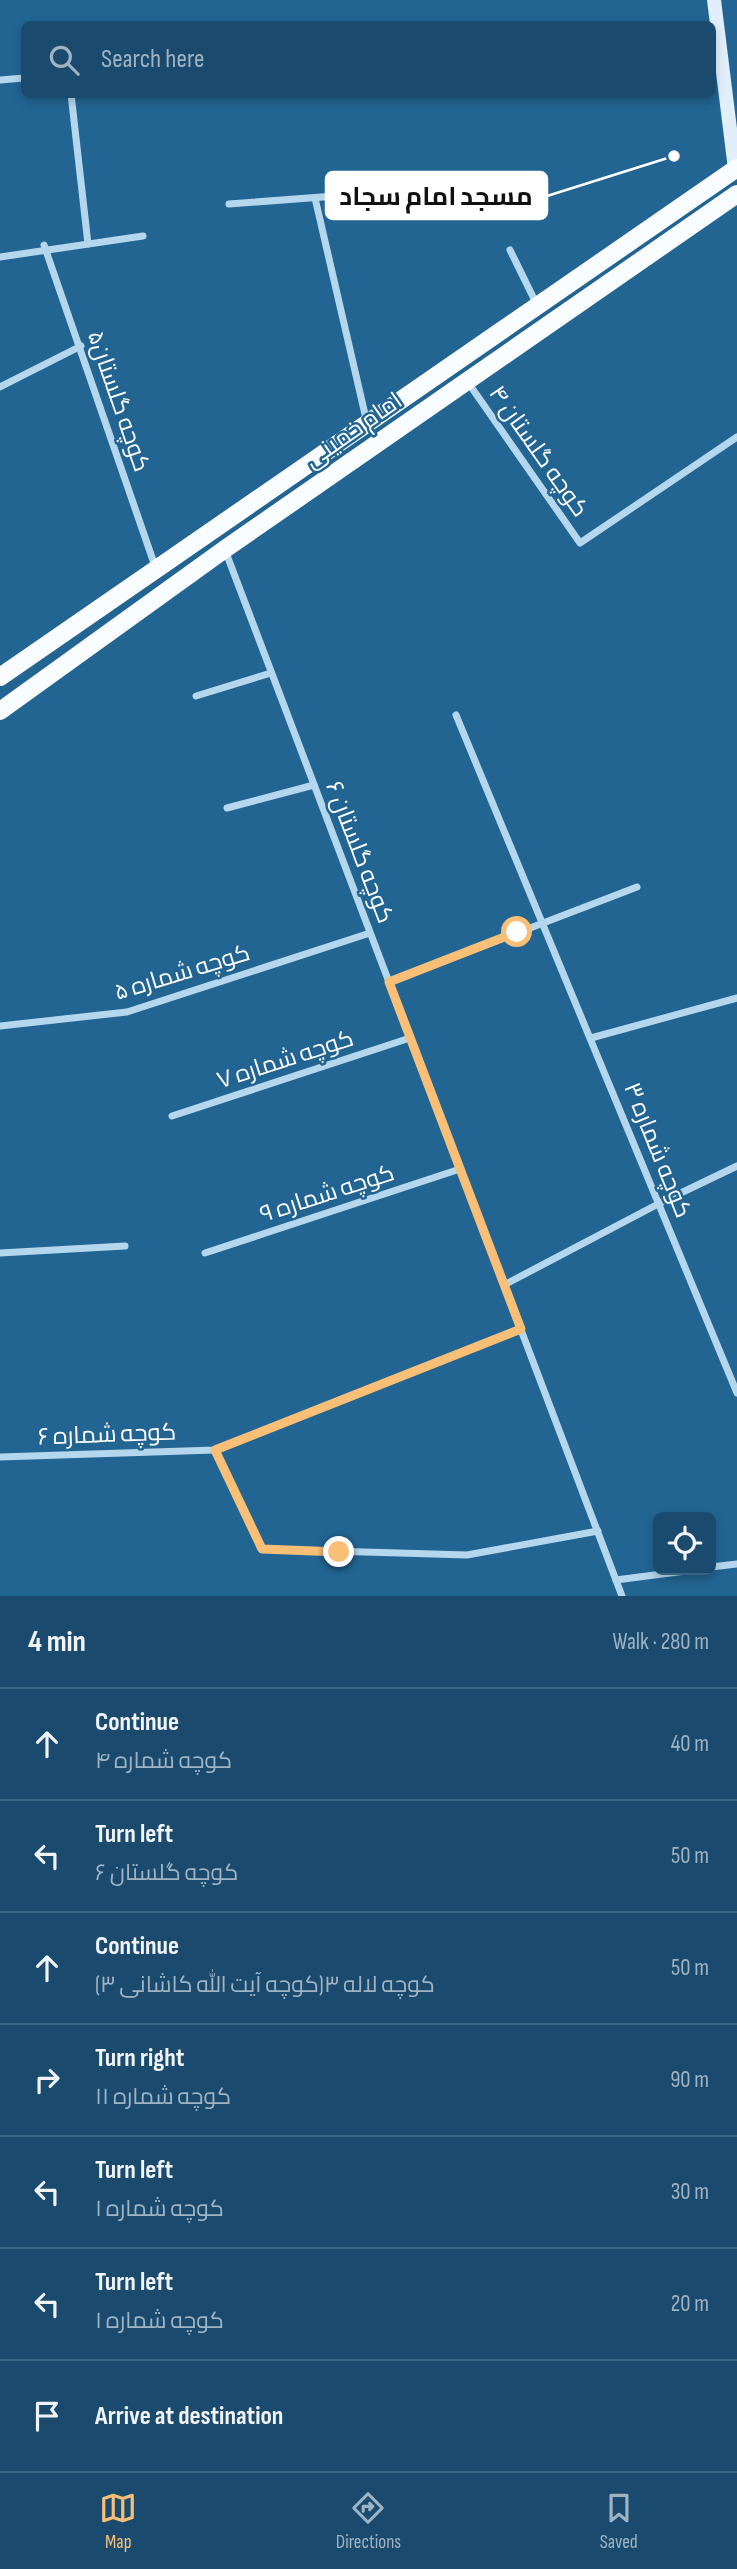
<!DOCTYPE html>
<meta charset="utf-8">
<style>
:root{--surface:#1a4b6e;--page:#275576;--text:#f1f3f6;--muted:#9fb3c2;--line:#386381;--accent:#f9bf76}
body{margin:0;font-family:"Sofia Sans Condensed",Cairo,sans-serif;background:var(--page);color:var(--text)}
.controls{position:absolute;right:21px;bottom:21px;display:grid;overflow:hidden;border-radius:10px;box-shadow:0 4px 10px #0003}
.controls button{width:63px;height:63px;display:grid;place-items:center;padding:0;border:0;border-bottom:2px solid var(--line);background:var(--surface);color:var(--text);font:35px sans-serif}
.stop{position:absolute;width:21px;height:21px;margin:-16px;border:5px solid #f9bf76;border-radius:50%;background:#fff}
.stop.end{background:#f9bf76;border-color:#fff;box-shadow:0 2px 7px #0008}
.list{margin:0;padding:0;list-style:none}
h2{display:flex;justify-content:space-between;align-items:center;height:91px;margin:0;padding:0 28px;font-size:30px}
h2 small{font-size:23px;font-weight:400;color:var(--muted)}
.list li{display:grid;grid-template-columns:46px 1fr auto;gap:21px;align-items:center;box-sizing:border-box;height:112px;padding:0 28px;border-top:2px solid var(--line)}
.list b{display:block;font-size:26px;white-space:nowrap}
.list p{margin:0;font-size:23px;white-space:nowrap;color:var(--muted)}
.list em{font-size:23px;font-style:normal;color:var(--muted)}
.icon{flex:none;width:38px;height:38px;fill:none;stroke:currentColor;stroke-width:2;stroke-linecap:round;stroke-linejoin:round}
.map{position:relative;flex:none;width:737px;height:1596px;overflow:hidden}
.search{position:absolute;background:var(--surface);box-shadow:0 4px 10px #0003;left:21px;right:21px;top:21px;height:77px;display:flex;align-items:center;gap:18px;box-sizing:border-box;padding:0 24px;border-radius:10px;color:var(--muted);font-size:26px}
.sheet{height:875px;background:var(--surface)}
nav{display:flex;justify-content:space-around;align-items:center;box-sizing:border-box;height:98px;border-top:2px solid var(--line);background:var(--surface);font-size:19px;color:var(--muted)}
nav a{display:grid;justify-items:center;gap:4px}
nav .on{color:var(--accent)}
.map>svg:first-child{display:block}
.lines{fill:none;stroke-linecap:round;stroke-linejoin:round}
.street{stroke:#b4d7ed;stroke-width:7}
.secondary{stroke:#e0effa;stroke-width:14}
.primary{stroke:#fafdff;stroke-width:18}
.route{stroke:#f9bf76;stroke-width:9}
.labels{text-anchor:middle;stroke-width:5;stroke-linejoin:round;paint-order:stroke}
.street-label{font-size:24px;fill:#fff;stroke:#226492}
.leader{fill:none;stroke:#fff;stroke-width:2.5}
.callout-dot{fill:#fff;stroke:#226492;stroke-width:2.5}
.callout{fill:#fff;stroke:#fff;stroke-width:2.5}
.callout-label{font-size:26px;text-anchor:middle;font-weight:bold;fill:#111}
</style>
<div class="map">
<svg width="737" height="1596" viewBox="0 0 737 1596">
<rect width="100%" height="100%" fill="#226492"/>
<g class="lines">
<g class="street">
<polyline points="0,80 24,78"/>
<polyline points="71,94 88,244"/>
<polyline points="315,198 367,423"/>
<polyline points="229,204 375,193"/>
<polyline points="44,245 156,569"/>
<polyline points="510,250 537,305"/>
<polyline points="0,257 143,236"/>
<polyline points="467,381 580,543 737,437"/>
<polyline points="0,387 81,346"/>
<polyline points="225,550 622,1596"/>
<polyline points="196,696 271,673"/>
<polyline points="456,715 737,1393"/>
<polyline points="227,808 314,785"/>
<polyline points="389,982 637,887"/>
<polyline points="0,1026 127,1012 370,933"/>
<polyline points="591,1038 737,998"/>
<polyline points="172,1116 410,1038"/>
<polyline points="0,1253 125,1246"/>
<polyline points="205,1253 460,1169"/>
<polyline points="504,1285 660,1203 737,1166"/>
<polyline points="215,1450 262,1549 467,1555 598,1531"/>
<polyline points="0,1457 215,1450 521,1329"/>
<polyline points="711,1567 737,1564"/>
<polyline points="616,1580 693,1570"/>
</g>
<polyline class="secondary" points="714,0 735,169"/>
<g class="primary">
<polyline points="0,677 737,168"/>
<polyline points="0,711 225,549 737,194"/>
</g>
</g>
<g class="lines">
<polyline class="route" points="339,1552 262,1549 215,1450 521,1329 389,982 517,932"/>
</g>
<g class="labels">
<g class="street-label">
<text transform="translate(119 401) rotate(71)" y="8">کوچه گلستان۵</text>
<text transform="translate(353 430) rotate(-35)" y="8">امام خمینی</text>
<text transform="translate(539 451) rotate(55)" y="8">کوچه گلستان ۴</text>
<text transform="translate(360 852) rotate(69)" y="8">کوچه گلستان ۶</text>
<text transform="translate(182 972) rotate(-17)" y="8">کوچه شماره ۵</text>
<text transform="translate(285 1059) rotate(-18)" y="8">کوچه شماره ۷</text>
<text transform="translate(658 1150) rotate(68)" y="8">کوچه شماره ۳</text>
<text transform="translate(327 1193) rotate(-18)" y="8">کوچه شماره ۹</text>
<text transform="translate(107 1434) rotate(-2)" y="8">کوچه شماره ۶</text>
</g>
</g>
<path class="leader" d="M674 156L547 196"/>
<circle class="callout-dot" cx="674" cy="156" r="7"/>
<rect class="callout" x="326" y="172" width="221" height="47" rx="7"/>
<g class="callout-label">
<text x="436" y="205">مسجد امام سجاد</text>
</g>
</svg>
<div class="controls">
<button><svg class="icon" aria-label="locate" viewBox="0 0 24 24"><circle cx="12" cy="12" r="6"/><path d="M12 2v4M12 18v4M2 12h4M18 12h4"/></svg></button>
</div>
<div class="stop" style="left:517px;top:932px"></div>
<div class="stop end" style="left:339px;top:1552px"></div>
<div class="search"><svg class="icon" aria-label="search" viewBox="0 0 24 24"><circle cx="10" cy="10" r="6"/><path d="M15 15l6 6"/></svg>Search here</div>
</div>
<section class="sheet">
<h2>4 min<small>Walk · 280 m</small></h2>
<ul class="list">
<li><svg class="icon" aria-label="ahead" viewBox="0 0 24 24"><path d="M12 20V5M6 11l6-6 6 6"/></svg><div><b>Continue</b><p>کوچه شماره ۴</p></div><em>40 m</em></li>
<li><svg class="icon" aria-label="left" viewBox="0 0 24 24"><path d="M17 20v-9H6M10 6l-5 5 5 5"/></svg><div><b>Turn left</b><p>کوچه گلستان ۶</p></div><em>50 m</em></li>
<li><svg class="icon" aria-label="ahead" viewBox="0 0 24 24"><path d="M12 20V5M6 11l6-6 6 6"/></svg><div><b>Continue</b><p>کوچه لاله ۳(کوچه آیت الله کاشانی ۳)</p></div><em>50 m</em></li>
<li><svg class="icon" aria-label="right" viewBox="0 0 24 24"><path d="M7 20v-9h11M14 6l5 5-5 5"/></svg><div><b>Turn right</b><p>کوچه شماره ۱۱</p></div><em>90 m</em></li>
<li><svg class="icon" aria-label="left" viewBox="0 0 24 24"><path d="M17 20v-9H6M10 6l-5 5 5 5"/></svg><div><b>Turn left</b><p>کوچه شماره ۱</p></div><em>30 m</em></li>
<li><svg class="icon" aria-label="left" viewBox="0 0 24 24"><path d="M17 20v-9H6M10 6l-5 5 5 5"/></svg><div><b>Turn left</b><p>کوچه شماره ۱</p></div><em>20 m</em></li>
<li><svg class="icon" aria-label="arrive" viewBox="0 0 24 24"><path d="M6 21V4h12l-3 4 3 4H6"/></svg><div><b>Arrive at destination</b></div></li>
</ul>
</section>
<nav>
<a class="on"><svg class="icon" aria-label="map" viewBox="0 0 24 24"><path d="M3 6l6-2 6 2 6-2v14l-6 2-6-2-6 2zM9 4v14M15 6v14"/></svg>Map</a>
<a><svg class="icon" aria-label="directions" viewBox="0 0 24 24"><path d="M12 3l9 9-9 9-9-9zM9 14v-3h6M13 9l2 2-2 2"/></svg>Directions</a>
<a><svg class="icon" aria-label="saved" viewBox="0 0 24 24"><path d="M7 4h10v16l-5-4-5 4z"/></svg>Saved</a>
</nav>
